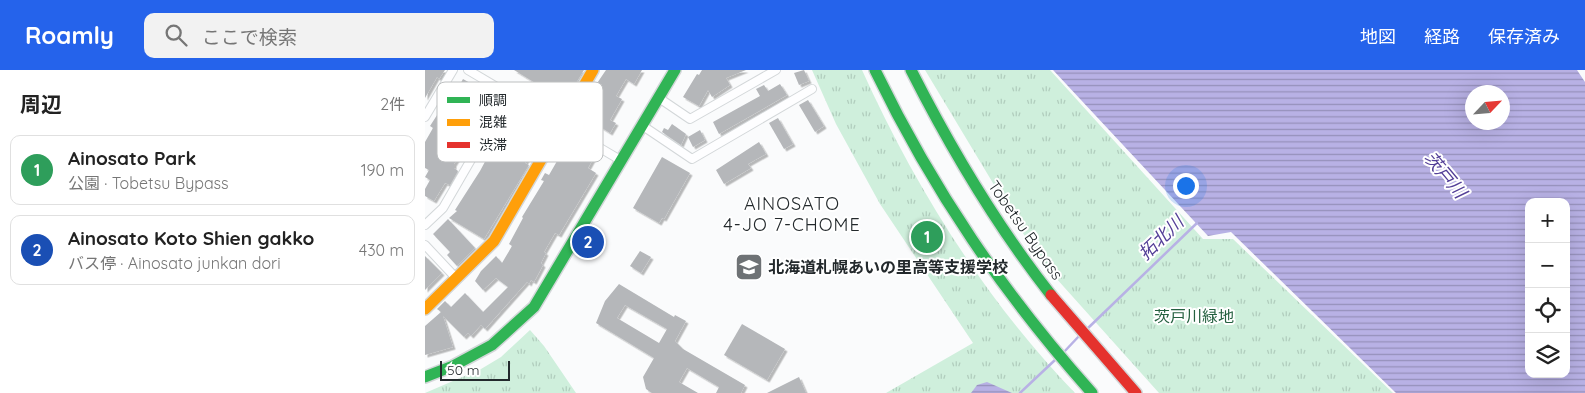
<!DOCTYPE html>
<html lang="ja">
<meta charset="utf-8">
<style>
:root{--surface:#fff;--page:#f2f2f2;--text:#222;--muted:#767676;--line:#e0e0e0;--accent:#2563eb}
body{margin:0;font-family:Quicksand,"Noto Sans JP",sans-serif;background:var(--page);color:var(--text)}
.controls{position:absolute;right:15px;bottom:15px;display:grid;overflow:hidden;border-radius:10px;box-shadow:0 5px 20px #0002}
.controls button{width:45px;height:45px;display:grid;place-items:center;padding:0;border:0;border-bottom:1px solid var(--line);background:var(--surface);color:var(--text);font:25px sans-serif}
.compass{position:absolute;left:1040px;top:15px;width:45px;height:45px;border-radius:50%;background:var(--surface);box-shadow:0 5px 20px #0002;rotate:64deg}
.scale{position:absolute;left:15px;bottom:12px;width:70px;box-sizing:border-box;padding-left:5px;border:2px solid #23292c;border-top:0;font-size:14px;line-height:18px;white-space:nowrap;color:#23292c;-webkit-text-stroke:4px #fff;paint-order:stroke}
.you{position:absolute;left:760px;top:115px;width:18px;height:18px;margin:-12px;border:4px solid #fff;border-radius:50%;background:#1a73e8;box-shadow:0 0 0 8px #1a73e833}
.badge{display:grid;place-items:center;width:32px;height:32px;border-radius:50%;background:var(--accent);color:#fff;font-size:16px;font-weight:700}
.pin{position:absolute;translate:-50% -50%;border:2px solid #fff;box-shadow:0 1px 5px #0006}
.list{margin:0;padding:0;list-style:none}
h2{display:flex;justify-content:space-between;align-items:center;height:65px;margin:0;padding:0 20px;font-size:21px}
h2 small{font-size:16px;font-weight:400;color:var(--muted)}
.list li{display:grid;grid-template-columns:32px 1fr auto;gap:15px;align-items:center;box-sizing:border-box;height:70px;margin:0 10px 10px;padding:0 10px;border:1px solid var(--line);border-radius:10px}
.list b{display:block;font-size:19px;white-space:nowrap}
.list p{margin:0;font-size:16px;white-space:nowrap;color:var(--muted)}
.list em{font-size:16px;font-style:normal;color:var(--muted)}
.icon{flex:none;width:28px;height:28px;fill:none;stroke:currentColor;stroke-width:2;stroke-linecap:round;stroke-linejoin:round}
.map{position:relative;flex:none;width:1160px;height:323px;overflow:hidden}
header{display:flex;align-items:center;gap:30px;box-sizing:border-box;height:70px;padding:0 25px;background:var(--accent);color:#fff}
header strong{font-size:24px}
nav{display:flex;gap:28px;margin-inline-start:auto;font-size:18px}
.search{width:350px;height:45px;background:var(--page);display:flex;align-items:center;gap:12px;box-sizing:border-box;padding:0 18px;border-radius:10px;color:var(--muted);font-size:19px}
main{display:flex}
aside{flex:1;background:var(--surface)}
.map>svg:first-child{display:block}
.park{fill:url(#park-tufts)}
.water{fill:url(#water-rules);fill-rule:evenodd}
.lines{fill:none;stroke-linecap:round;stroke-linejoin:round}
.stream{stroke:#b8b1e5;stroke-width:2.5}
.building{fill:#b5b7ba;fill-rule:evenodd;filter:url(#shadow)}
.street-casing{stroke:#d3d7d9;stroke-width:10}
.fast-casing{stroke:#d3d7d9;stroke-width:14}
.slow-casing{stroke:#d3d7d9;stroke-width:14}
.jam-casing{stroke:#d3d7d9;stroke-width:14}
.street{stroke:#fefeff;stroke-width:8}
.fast{stroke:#30b455;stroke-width:11}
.slow{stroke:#ff9f0a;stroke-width:11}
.jam{stroke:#e5322d;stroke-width:11}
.labels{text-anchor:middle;stroke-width:4;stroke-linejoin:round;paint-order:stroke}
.street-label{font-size:16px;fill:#23292c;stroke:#fff}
.poi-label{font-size:16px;font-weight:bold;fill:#23292c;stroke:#fff;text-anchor:start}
.park-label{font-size:16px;fill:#256140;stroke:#fff}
.water-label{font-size:18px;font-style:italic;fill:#533f97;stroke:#fff}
.neighbourhood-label{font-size:18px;letter-spacing:1px;fill:#23292c;stroke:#fff}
.key{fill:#fff;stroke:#bdbfc0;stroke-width:1}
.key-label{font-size:14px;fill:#23292c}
</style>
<header>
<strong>Roamly</strong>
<div class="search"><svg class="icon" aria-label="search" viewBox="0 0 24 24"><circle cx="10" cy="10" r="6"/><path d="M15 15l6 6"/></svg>ここで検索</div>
<nav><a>地図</a><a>経路</a><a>保存済み</a></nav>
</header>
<main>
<aside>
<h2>周辺<small>2件</small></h2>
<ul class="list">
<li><span class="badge" style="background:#2e9e5b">1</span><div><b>Ainosato Park</b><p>公園 · Tobetsu Bypass</p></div><em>190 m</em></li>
<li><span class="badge" style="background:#1a4fb4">2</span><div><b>Ainosato Koto Shien gakko</b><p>バス停 · Ainosato junkan dori</p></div><em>430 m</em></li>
</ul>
</aside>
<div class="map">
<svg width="1160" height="323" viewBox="0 0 1160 323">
<defs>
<pattern id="park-tufts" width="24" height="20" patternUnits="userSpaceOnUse" patternTransform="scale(1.25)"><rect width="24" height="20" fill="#cfefdc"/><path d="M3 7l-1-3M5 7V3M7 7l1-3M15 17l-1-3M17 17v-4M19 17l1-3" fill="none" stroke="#b1cdbd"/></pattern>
<pattern id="water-rules" width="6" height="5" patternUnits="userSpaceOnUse" patternTransform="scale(1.25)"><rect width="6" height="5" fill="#b8b1e5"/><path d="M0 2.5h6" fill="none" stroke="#9590ba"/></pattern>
<filter id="shadow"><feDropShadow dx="2.5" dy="2.5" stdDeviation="0" flood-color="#0004"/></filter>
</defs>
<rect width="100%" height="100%" fill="#fafbfc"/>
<g class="park">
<path d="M387,0H437C490,117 560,230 650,323H461L548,273L455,134L411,54Z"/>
<polygon points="500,0 625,0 778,169 808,169 968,323 734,323 613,188"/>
<polygon points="105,260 119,276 151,323 0,323 56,299 76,287"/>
</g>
<g class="water">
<path d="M628,0H1152L1160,12V323H971L806,162L783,166ZM1048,22H1078V52H1048ZM1104,132H1141V304H1104Z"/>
<polygon points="562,312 587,323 546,323 552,315"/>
</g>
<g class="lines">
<g class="stream">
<polyline points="661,260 772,153"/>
<polyline points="638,283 655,265"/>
<polyline points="595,323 630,290"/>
</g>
</g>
<g class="building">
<polygon points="0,0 20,0 14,9 12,7 0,28"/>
<polygon points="89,0 159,0 140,31"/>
<polygon points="181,0 217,0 209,14 201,9 191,26 197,29 185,50 191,53 185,63 164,50 166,47 162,44 169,32 162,28"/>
<polygon points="277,0 321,0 301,8 305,15 287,27 283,20 274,36 258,27 272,4 274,5"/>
<polygon points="379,0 384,11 374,15 369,3"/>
<polygon points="38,9 70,27 68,30 71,32 68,38 65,37 29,94 29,98 33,101 25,115 20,113 9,131 0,126 0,119 5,110 0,107 4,100 0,98 0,72 8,58 5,56 14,42 18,45"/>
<polygon points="355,14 362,25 294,64 288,52 335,26 331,19 339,15 343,21"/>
<polygon points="383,30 399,56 390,62 374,35"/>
<polygon points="91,40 124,59 114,77 110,75 100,93 104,95 59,169 24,148 32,141 30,140 55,101 70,73 74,76 81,64 79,63"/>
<polygon points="353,48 368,74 359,79 344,53"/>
<polygon points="247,54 261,64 256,75 237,62 239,58 243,60"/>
<polygon points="275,60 280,70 268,77 263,67"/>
<polygon points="143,72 168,89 163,98 171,103 134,165 130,163 119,182 121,183 116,193 118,195 109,212 106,210 104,214 102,212 60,259 56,255 46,266 43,263 39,267 18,246 28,277 0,285 0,256 16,242 12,239 20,231 26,237 40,223 58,242 83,217 71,208 58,220 50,211 56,201 71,186 77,193 87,176 84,174 98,148 97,147 119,111 116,110 120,103 124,105"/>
<polygon points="334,72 341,84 323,94 326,98 299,114 291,100"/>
<polygon points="237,87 265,103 239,149 237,148 234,153 208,138"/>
<polygon points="23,149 50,178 32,196 22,185 25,182 8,164"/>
<polygon points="215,181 226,187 216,203 205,196"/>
<polygon points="0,186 17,203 0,220"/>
<path d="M194,214L249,247L250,245L261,251L250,271L258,279L320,315L316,323H291L294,317L262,298L254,312L273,323H227L221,319L218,307L229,288L171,253L180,231ZM200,235L242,259L234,273L192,248Z"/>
<polygon points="317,254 360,279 342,310 299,285"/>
<polygon points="374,307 381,323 342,323"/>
</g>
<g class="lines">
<g class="street-casing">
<g id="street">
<polyline points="43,0 197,91"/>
<polyline points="234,28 265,49 351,0"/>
<polyline points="0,47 28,0"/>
<polyline points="218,56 267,89 387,19"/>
<polyline points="0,155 18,138 84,24"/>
<polyline points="0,175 31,208"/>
</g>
</g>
<g class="fast-casing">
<g id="fast">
<path d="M450,0C508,120 578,223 667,323"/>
<path d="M486,0C526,79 571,155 626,225"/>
<polyline points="0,307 28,296 67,275 109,237 250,0"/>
</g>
</g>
<g class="slow-casing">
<polyline id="slow" points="0,239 69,171 168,0"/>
</g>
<g class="jam-casing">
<polyline id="jam" points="626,225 711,323"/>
</g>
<use href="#street" class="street"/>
<use href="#fast" class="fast"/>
<use href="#slow" class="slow"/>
<use href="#jam" class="jam"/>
</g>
<defs>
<g id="school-square" transform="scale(1.4375)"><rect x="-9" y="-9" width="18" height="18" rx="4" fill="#6e7275" stroke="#fff"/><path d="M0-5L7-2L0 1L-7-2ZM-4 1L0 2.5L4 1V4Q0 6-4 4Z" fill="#fff"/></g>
</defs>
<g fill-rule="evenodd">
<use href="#school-square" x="324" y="197"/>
</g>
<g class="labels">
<g class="street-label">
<text transform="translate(601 160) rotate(55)" y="6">Tobetsu Bypass</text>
</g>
<g class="poi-label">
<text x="343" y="203">北海道札幌あいの里高等支援学校</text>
</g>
<g class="park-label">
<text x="769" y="252">茨戸川緑地</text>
</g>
<g class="water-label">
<text transform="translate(1020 105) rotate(50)" y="6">茨戸川</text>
<text transform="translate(736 168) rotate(-44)" y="6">拓北川</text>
</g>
<g class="neighbourhood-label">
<text x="367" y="140">AINOSATO<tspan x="367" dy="21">4-JO 7-CHOME</tspan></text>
</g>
</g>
<rect x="12" y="12" width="166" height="80" rx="8" class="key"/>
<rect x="22" y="27" width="23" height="6" fill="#30b455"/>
<rect x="22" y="49" width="23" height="7" fill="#ff9f0a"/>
<rect x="22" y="72" width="23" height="6" fill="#e5322d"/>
<g class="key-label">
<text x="54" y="35">順調</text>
<text x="54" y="57">混雑</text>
<text x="54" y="80">渋滞</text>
</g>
</svg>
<div class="controls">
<button>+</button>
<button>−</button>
<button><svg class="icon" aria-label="locate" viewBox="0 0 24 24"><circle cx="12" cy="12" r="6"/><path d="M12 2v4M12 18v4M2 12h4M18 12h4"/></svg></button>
<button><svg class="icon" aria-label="layers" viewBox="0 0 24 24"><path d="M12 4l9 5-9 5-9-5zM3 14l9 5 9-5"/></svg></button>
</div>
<svg class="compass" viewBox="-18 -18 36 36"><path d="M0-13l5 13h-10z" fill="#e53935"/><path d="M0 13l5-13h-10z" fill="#767676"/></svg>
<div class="scale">50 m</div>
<div class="you"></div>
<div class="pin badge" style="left:502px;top:167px;background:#2e9e5b">1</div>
<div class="pin badge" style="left:163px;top:172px;background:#1a4fb4">2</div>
</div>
</main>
